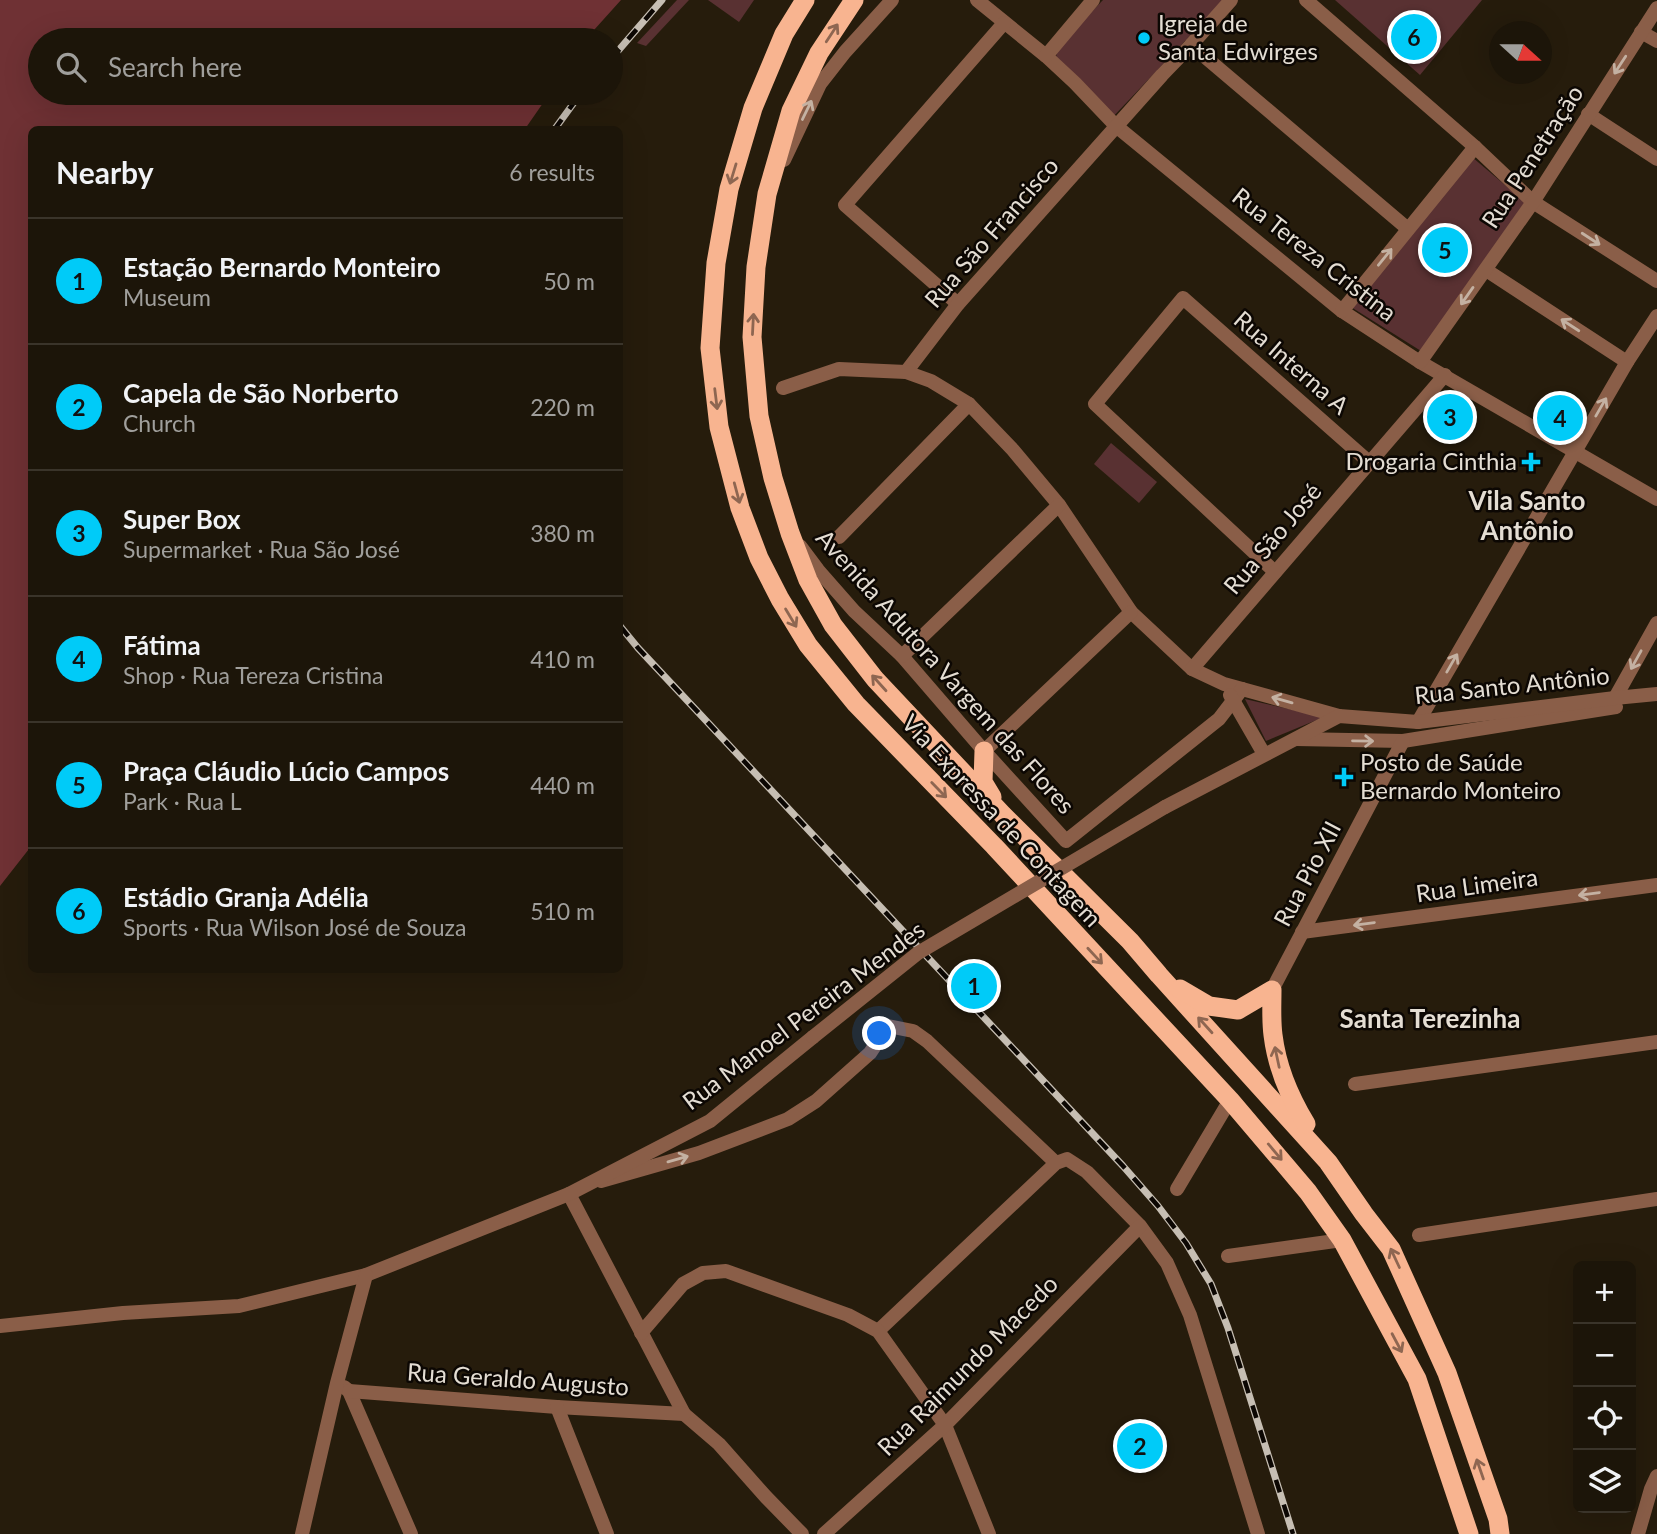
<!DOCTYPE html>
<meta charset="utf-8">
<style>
:root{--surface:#1c1509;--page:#251e12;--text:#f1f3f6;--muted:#a09f9c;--line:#3a342a;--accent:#00cbf8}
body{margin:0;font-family:Lato,sans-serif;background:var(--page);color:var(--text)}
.controls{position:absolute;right:21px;bottom:21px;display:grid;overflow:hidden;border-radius:10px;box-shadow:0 7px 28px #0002}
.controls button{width:63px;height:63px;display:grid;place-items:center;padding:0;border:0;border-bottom:2px solid var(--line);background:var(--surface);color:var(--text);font:35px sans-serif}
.compass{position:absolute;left:1489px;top:21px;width:63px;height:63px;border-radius:50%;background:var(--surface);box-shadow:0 7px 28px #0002;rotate:111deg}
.you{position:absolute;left:880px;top:1034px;width:24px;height:24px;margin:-18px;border:5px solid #fff;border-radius:50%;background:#1a73e8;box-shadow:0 0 0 10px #1a73e833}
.badge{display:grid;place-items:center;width:46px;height:46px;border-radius:50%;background:var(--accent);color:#111;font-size:23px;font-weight:700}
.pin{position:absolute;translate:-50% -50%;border:4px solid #fff;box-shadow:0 2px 7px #0006}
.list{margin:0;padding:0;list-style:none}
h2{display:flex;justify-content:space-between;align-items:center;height:91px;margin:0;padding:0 28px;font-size:30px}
h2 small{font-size:23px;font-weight:400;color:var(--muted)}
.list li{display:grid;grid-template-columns:46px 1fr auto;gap:21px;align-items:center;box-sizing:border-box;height:126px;padding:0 28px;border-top:2px solid var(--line)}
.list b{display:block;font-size:26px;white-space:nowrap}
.list p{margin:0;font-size:23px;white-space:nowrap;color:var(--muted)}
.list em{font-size:23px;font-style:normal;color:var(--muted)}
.icon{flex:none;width:38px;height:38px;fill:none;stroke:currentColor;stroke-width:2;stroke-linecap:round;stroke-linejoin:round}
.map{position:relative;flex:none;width:1657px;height:1534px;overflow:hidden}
.search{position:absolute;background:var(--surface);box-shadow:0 7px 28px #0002;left:28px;top:28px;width:595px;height:77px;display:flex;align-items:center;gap:18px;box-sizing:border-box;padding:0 24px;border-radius:38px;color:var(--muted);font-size:26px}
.panel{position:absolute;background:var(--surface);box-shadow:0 7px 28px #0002;left:28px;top:126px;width:595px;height:847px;border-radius:10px}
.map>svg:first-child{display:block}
.green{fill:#593132}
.forest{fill:#6f3134}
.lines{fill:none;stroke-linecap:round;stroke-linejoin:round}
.minor{stroke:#8a5e48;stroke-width:14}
.tertiary{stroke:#8a5e48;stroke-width:14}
.trunk{stroke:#f8b490;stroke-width:19}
.rail-casing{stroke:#c6beb3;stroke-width:7}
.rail{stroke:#0c0703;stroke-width:4.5;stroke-dasharray:13;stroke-linecap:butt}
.tertiary-bridge{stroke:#8a5e48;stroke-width:14}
.oneway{stroke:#8e6651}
.oneway2{stroke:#c4b1a2}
.poi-dot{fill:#00cbf8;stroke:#0c0703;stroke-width:2.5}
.labels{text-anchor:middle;stroke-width:5;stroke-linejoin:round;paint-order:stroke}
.poi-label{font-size:24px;fill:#e4ddd3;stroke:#0c0703;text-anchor:start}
.street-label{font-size:24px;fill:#e4ddd3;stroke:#0c0703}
.neighbourhood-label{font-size:26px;font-weight:bold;fill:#e4ddd3;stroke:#0c0703}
</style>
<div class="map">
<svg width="1657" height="1534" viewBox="0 0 1657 1534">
<rect width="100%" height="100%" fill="#261c0c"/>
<g class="green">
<polygon points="677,0 689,0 646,46 637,43"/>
<polygon points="708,0 754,0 739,22"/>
<polygon points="1103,0 1224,0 1109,121 1055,70 1057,48"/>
<polygon points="1335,0 1482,0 1420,75"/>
<polygon points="1472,157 1525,202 1421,351 1351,307"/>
<polygon points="1111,443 1157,482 1139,503 1094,464"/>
<polygon points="1245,699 1324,717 1266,741"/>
</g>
<polygon class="forest" points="0,0 621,0 585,40 40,40 40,93 550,93 525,129 32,130 32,843 29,849 0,886"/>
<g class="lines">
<g class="minor">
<polyline points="977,0 1046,56 1075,83 1116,126 1342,311 1420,362 1657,499"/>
<polyline points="1306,0 1475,147 1533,202 1657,281"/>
<polyline points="1641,32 1657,41"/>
<polyline points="1191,45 1408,229"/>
<polyline points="1046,56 1093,0"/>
<polyline points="1588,114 1657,159"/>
<polyline points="1486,270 1627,362"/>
<polyline points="958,304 845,205 1004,23"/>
<polyline points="1342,311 1475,147"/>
<polyline points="1420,362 1533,202 1657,8"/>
<polyline points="906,372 958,304 1162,75 1191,45 1231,0"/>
<polyline points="783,388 839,369 906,372 931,381 969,404 1013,450 1059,505 1131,612 1192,669 1224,684 1339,716"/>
<polyline points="839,537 969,404"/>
<polyline points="800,546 818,570 854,611 902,656 984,751 1066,841 1219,719 1242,689"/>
<polyline points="1275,572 1095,404 1183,298 1369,462"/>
<polyline points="902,656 1059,505"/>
<polyline points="1192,669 1445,375"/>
<polyline points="1230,695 1264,754"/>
<polyline points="1615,707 1615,698 1657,623"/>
<polyline points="1418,722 1627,362 1657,316"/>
<polyline points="984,751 1131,612"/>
<polyline points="1302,932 1657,885"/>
<polyline points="1355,1084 1657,1042"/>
<polyline points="601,1181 699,1153 788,1119 816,1101 870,1053 888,1026 913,1031 927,1041 1056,1163"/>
<polyline points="1177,1189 1230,1100"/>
<polyline points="569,1194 684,1414 719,1444 766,1497 802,1534"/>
<polyline points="1419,1235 1657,1199"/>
<polyline points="1228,1256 1342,1240"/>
<polyline points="878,1331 1056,1163 1067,1159 1087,1172 1140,1226 1167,1263 1190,1315 1258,1534"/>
<polyline points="641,1333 683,1284 703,1273 726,1271 848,1315 878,1331 945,1425 989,1534"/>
<polyline points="344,1387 349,1391 411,1534"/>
<polyline points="349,1391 557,1407 684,1414"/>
<polyline points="557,1407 607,1534"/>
<polyline points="824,1534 945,1425 1140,1226"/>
<polyline points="1638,1534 1651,1489 1657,1476"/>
</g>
<g class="tertiary">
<polyline points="784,160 820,84 845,52 892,0"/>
<polyline points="1296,739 1403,741 1616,707"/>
<polyline points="1165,807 1339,716 1418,722 1615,698 1657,694"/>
<polyline points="1272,990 1403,741"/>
<polyline points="0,1326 123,1313 239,1306 366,1275 569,1194 710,1121 813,1037"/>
<polyline points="302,1534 337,1383 366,1275"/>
</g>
<g class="trunk">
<polyline points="805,0 784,34 753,108 729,189 716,263 710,348 719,427 740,508 759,558 780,599 808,645 856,704 994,846 1230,1100 1308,1192 1342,1240 1417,1379 1469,1534"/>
<polyline points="854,0 819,53 791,111 767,194 756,267 752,337 759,416 773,478 790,533 808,580 833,625 875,679 1003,815 1130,941 1159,975 1328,1162 1364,1214 1391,1249 1447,1373 1498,1519 1500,1534"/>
<polyline points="984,751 983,782 992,797"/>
<path d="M1180,989L1209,1006L1238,1010L1272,990C1272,1005 1271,1020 1273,1035C1277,1068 1289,1096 1306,1124"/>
</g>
<g class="rail-casing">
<g id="rail">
<polyline points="611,59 662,0"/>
<polyline points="554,130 581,93"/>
<polyline points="620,626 638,648 1123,1166 1158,1206 1186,1243 1211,1284 1228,1328 1293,1534"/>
</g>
</g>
<use href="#rail" class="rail"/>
<polyline class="tertiary-bridge" points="813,1037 918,953 1165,807"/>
</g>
<defs><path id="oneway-shaft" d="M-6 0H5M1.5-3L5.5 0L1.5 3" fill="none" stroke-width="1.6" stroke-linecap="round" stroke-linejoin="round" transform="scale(1.75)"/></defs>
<g class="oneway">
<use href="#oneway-shaft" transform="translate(832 33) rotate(-57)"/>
<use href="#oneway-shaft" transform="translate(733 174) rotate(107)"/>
<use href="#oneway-shaft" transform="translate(753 324) rotate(-87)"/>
<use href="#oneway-shaft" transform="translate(716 399) rotate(83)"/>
<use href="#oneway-shaft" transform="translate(737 493) rotate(75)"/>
<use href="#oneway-shaft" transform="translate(791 618) rotate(59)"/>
<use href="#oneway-shaft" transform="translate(879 683) rotate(-132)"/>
<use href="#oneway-shaft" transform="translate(939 790) rotate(46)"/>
<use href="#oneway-shaft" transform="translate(1095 956) rotate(47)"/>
<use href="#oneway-shaft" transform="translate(1205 1025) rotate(-132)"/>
<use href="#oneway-shaft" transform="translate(1277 1057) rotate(-102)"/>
<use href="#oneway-shaft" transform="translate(1275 1152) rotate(50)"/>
<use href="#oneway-shaft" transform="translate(1395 1258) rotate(-115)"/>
<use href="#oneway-shaft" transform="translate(1397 1343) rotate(62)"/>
<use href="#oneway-shaft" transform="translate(1480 1469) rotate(-109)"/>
</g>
<g class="oneway2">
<use href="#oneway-shaft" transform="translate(1620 65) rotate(123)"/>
<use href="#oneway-shaft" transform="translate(807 110) rotate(-64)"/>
<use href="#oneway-shaft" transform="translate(1591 239) rotate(33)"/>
<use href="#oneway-shaft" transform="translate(1385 257) rotate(-51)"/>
<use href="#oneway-shaft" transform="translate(1467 296) rotate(125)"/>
<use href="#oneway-shaft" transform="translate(1570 325) rotate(-147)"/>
<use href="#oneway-shaft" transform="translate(1601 407) rotate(-60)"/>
<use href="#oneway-shaft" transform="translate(1636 660) rotate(119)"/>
<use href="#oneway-shaft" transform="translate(1452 663) rotate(-60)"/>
<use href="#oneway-shaft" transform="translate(1282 700) rotate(-164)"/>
<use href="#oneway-shaft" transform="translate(1363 741) rotate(1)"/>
<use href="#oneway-shaft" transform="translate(1589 894) rotate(172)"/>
<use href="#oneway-shaft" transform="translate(1364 924) rotate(172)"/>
<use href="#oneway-shaft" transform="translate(678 1159) rotate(-16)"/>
</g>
<g class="poi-dot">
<circle cx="1144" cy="38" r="7"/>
<path d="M1527.5 451.5h7v7h7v7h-7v7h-7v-7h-7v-7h7z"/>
<path d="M1340.5 766.5h7v7h7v7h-7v7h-7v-7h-7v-7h7z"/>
</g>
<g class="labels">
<g class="poi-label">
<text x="1158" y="32">Igreja de<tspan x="1158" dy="28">Santa Edwirges</tspan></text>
<text x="1517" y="470" text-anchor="end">Drogaria Cinthia</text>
<text x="1360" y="771">Posto de Saúde<tspan x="1360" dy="28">Bernardo Monteiro</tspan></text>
</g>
<g class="street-label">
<text transform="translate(1533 157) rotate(-57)" y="8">Rua Penetração</text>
<text transform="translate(992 233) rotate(-49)" y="8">Rua São Francisco</text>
<text transform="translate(1314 255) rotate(38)" y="8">Rua Tereza Cristina</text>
<text transform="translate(1291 363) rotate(41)" y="8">Rua Interna A</text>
<text transform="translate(1273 539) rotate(-50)" y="8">Rua São José</text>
<text transform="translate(945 672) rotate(48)" y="8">Avenida Adutora Vargem das Flores</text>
<text transform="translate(1512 686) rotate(-6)" y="8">Rua Santo Antônio</text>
<text transform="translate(1001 821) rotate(47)" y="8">Via Expressa de Contagem</text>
<text transform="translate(1308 874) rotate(-62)" y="8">Rua Pio XII</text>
<text transform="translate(1477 886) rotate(-8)" y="8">Rua Limeira</text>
<text transform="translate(804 1016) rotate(-37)" y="8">Rua Manoel Pereira Mendes</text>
<text transform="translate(968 1366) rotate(-45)" y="8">Rua Raimundo Macedo</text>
<text transform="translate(518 1380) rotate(4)" y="8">Rua Geraldo Augusto</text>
</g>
<g class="neighbourhood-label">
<text x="1527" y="510">Vila Santo<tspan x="1527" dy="30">Antônio</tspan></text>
<text x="1430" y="1028">Santa Terezinha</text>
</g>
</g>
</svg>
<div class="controls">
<button>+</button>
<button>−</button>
<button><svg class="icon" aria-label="locate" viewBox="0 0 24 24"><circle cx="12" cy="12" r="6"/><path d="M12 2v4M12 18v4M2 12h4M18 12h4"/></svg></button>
<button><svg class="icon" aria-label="layers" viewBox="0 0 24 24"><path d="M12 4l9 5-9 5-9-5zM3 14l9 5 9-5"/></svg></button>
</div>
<svg class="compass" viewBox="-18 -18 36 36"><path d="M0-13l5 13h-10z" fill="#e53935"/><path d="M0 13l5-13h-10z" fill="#a09f9c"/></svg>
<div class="you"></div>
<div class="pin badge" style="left:974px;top:986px">1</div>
<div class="pin badge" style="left:1140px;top:1446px">2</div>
<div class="pin badge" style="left:1450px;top:417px">3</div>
<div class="pin badge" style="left:1560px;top:418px">4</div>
<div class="pin badge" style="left:1445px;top:250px">5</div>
<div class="pin badge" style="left:1414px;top:37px">6</div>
<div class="search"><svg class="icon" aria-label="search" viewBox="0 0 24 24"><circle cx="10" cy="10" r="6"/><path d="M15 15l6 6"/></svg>Search here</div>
<section class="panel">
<h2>Nearby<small>6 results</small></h2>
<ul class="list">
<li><span class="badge">1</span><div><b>Estação Bernardo Monteiro</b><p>Museum</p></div><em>50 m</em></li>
<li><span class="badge">2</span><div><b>Capela de São Norberto</b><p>Church</p></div><em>220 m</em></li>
<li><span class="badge">3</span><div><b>Super Box</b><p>Supermarket · Rua São José</p></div><em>380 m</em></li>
<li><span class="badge">4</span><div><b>Fátima</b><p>Shop · Rua Tereza Cristina</p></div><em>410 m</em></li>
<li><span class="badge">5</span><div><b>Praça Cláudio Lúcio Campos</b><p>Park · Rua L</p></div><em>440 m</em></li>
<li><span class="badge">6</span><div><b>Estádio Granja Adélia</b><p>Sports · Rua Wilson José de Souza</p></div><em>510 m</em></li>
</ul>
</section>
</div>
